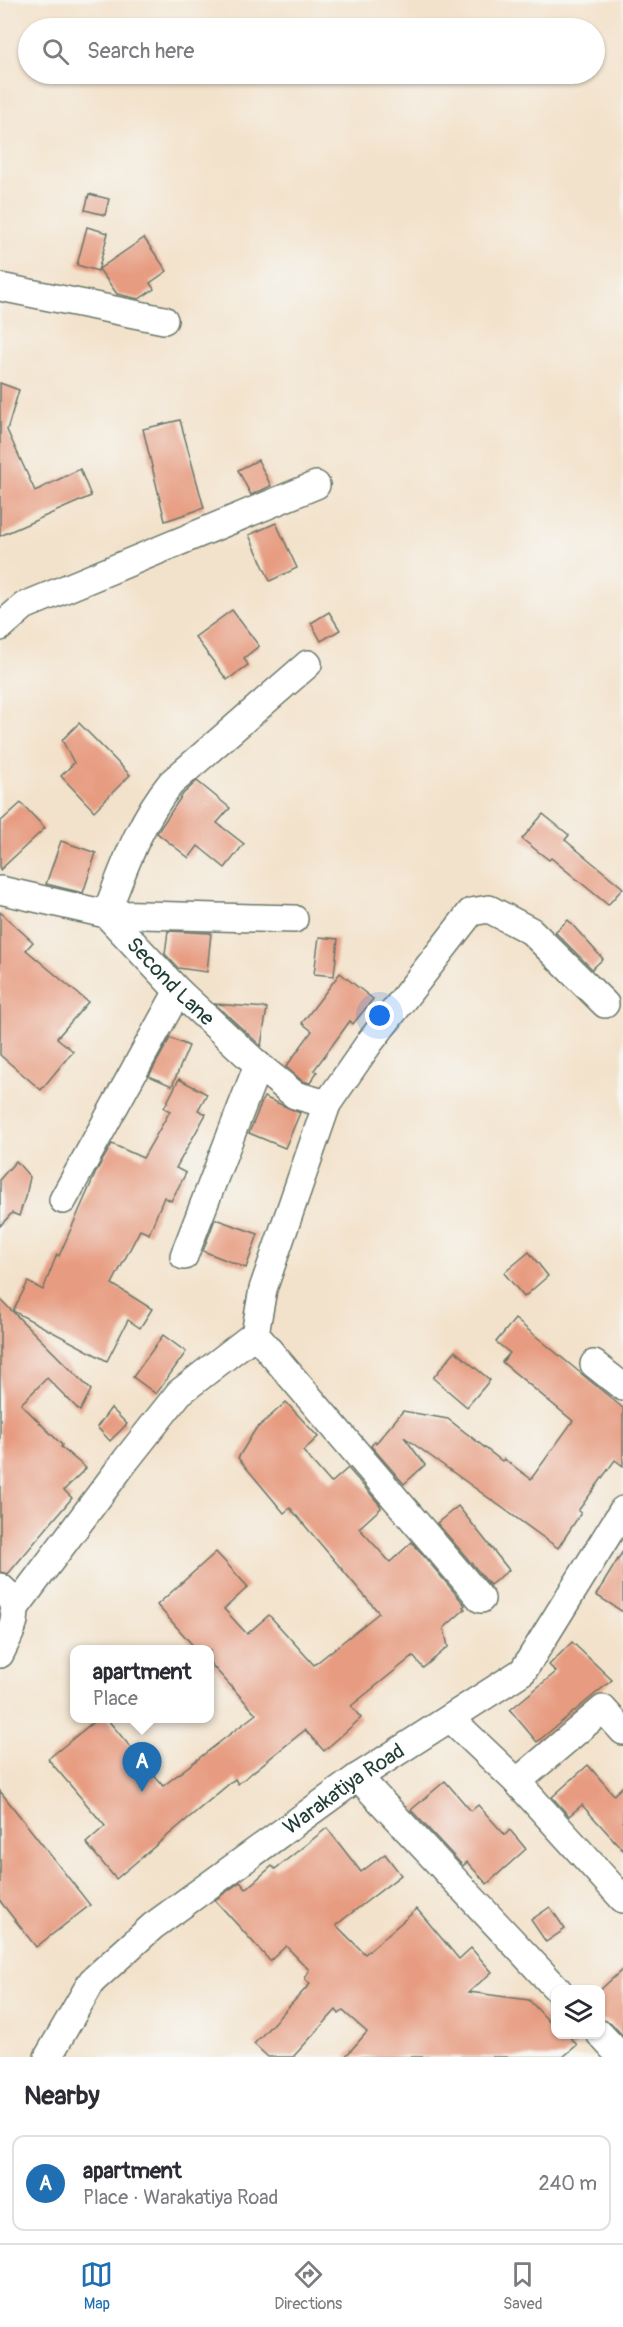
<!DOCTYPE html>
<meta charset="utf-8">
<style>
:root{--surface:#fff;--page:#f7f7f7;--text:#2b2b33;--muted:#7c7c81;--line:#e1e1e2;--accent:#1f6fb2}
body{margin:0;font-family:Pangolin,sans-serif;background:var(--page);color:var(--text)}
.controls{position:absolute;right:18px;bottom:18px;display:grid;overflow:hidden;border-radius:12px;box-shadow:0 2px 4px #0004}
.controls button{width:54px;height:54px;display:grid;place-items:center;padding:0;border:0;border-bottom:2px solid var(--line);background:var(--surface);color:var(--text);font:30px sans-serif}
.you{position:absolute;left:380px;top:1016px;width:21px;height:21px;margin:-15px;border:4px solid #fff;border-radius:50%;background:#1a73e8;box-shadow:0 0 0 9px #1a73e833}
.badge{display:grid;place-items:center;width:39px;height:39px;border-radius:50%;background:var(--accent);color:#fff;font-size:20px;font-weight:700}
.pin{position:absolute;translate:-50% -50px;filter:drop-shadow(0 2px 3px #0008)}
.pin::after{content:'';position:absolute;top:32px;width:21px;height:18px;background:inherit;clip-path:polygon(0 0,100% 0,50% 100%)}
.popup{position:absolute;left:70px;top:1645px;width:144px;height:78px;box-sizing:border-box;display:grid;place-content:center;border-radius:12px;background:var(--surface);filter:drop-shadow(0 2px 4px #0005);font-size:20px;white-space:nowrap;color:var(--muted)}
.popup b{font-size:22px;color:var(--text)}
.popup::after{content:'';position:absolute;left:50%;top:100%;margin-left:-12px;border:12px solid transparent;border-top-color:var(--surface)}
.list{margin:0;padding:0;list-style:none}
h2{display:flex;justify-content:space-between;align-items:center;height:78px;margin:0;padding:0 24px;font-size:26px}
h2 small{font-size:20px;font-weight:400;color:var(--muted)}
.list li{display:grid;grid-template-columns:39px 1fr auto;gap:18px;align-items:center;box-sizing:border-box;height:96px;margin:0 12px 12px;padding:0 12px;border:2px solid var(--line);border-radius:12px}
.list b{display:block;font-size:22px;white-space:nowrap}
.list p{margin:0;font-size:20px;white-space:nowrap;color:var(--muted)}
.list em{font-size:20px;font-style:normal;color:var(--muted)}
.icon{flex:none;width:33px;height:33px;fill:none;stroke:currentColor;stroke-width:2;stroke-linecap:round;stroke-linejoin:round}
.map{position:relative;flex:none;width:623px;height:2057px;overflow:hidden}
.search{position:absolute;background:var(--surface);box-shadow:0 2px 4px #0004;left:18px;right:18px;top:18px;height:66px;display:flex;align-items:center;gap:15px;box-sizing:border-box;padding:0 21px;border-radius:33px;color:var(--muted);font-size:22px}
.sheet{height:186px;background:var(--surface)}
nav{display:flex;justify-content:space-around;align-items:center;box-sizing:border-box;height:84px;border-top:2px solid var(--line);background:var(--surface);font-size:16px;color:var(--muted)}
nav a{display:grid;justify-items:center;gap:3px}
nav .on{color:var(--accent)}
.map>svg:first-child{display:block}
.building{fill:#e79c81}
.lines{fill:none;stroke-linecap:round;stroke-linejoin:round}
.minor-casing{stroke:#697769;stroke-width:30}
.minor{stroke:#fff;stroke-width:27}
.labels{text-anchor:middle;stroke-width:4.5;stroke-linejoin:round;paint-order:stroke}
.street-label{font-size:21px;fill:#1f3d34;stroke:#f6f6f2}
</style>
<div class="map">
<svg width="623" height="2057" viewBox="0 0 623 2057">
<rect width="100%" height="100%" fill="#f6f6f2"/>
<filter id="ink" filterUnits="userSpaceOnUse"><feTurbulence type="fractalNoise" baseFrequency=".0167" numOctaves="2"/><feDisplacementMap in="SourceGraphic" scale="12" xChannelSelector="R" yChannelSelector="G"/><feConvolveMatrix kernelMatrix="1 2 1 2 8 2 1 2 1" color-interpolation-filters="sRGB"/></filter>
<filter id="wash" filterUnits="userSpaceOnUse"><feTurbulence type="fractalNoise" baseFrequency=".008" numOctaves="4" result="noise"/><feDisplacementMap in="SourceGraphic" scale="24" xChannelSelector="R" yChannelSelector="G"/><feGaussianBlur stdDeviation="1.35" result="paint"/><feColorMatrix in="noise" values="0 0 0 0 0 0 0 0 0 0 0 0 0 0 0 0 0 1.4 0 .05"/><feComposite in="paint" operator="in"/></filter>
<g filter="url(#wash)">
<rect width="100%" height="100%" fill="#f3e2cb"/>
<g id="blocks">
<g class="building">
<polygon points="89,194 109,199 105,215 85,210"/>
<polygon points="87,227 108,233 98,271 77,265"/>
<polygon points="144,238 167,271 150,283 154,289 139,299 117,294 99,269"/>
<polygon points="0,383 19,390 7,430 35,491 80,469 91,496 0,536"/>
<polygon points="180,420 204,508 165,521 143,429"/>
<polygon points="258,460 271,486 251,495 238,470"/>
<polygon points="276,523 297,568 270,581 249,535"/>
<polygon points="232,610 259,646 244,658 248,665 227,680 195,637"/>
<polygon points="329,612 340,630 321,641 311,623"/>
<polygon points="79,723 130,775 94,811 61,776 74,763 62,740"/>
<polygon points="197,781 230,808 217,823 244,844 225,868 198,846 189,858 157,833 183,794"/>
<polygon points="21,803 45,828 0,870 0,822"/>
<polygon points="543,814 569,835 565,840 623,888 608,905 551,858 549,860 522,839"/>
<polygon points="61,841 96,853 83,893 46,884"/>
<polygon points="0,912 33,942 26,950 88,1002 57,1038 73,1051 41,1090 0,1055"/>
<polygon points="568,920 603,959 592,969 555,932"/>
<polygon points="168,931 211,933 207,972 178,968 165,954"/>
<polygon points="319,937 338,939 334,976 314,974"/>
<polygon points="340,973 373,999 353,1024 350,1021 314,1070 317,1072 310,1083 302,1081 286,1067 312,1031 302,1023"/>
<polygon points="215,1004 267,1008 261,1046"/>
<polygon points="170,1038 189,1046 172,1086 149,1076"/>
<polygon points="179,1079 207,1094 198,1110 206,1114 176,1168 186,1173 171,1201 164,1197 149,1234 140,1230 112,1284 152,1309 140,1328 128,1320 107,1361 13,1311 28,1282 43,1290 57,1254 59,1256 97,1170 112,1144 143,1158 170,1111 164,1108"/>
<polygon points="264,1097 300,1113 285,1148 249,1133"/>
<polygon points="16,1161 30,1177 27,1191 19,1216 12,1213 0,1226 0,1179"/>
<polygon points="215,1219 258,1234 246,1268 203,1251"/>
<polygon points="529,1252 548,1276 524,1297 504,1273"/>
<polygon points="0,1299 91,1390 80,1411 47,1378 21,1404 62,1445 61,1447 86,1468 64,1490 72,1498 8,1574 0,1572"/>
<polygon points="515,1319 623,1408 623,1466 615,1460 578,1511 581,1513 558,1548 404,1437 425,1465 404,1484 371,1446 375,1441 376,1443 403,1411 448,1419 502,1461 504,1459 531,1479 573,1421 502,1362 510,1353 496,1342"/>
<polygon points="163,1335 186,1352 156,1394 133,1377"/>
<polygon points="455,1351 490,1380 467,1407 433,1378"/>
<polygon points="286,1402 318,1437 303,1451 331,1483 348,1468 380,1505 381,1508 359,1528 390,1562 412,1542 465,1605 463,1607 465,1609 444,1628 448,1647 423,1668 413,1656 351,1706 361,1718 324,1751 305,1730 238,1784 235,1779 116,1879 86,1843 105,1826 48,1759 97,1719 107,1719 163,1786 256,1714 210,1663 210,1650 197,1650 157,1605 216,1552 248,1587 224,1609 247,1634 269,1615 314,1665 379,1613 290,1508 284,1513 238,1458 255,1430"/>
<polygon points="111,1408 127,1424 110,1441 97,1427"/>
<polygon points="458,1506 509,1570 490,1585 437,1523"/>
<polygon points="623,1551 623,1612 596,1595"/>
<polygon points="572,1642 612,1680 537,1742 510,1710 556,1672 549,1665"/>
<polygon points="588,1765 614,1795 623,1786 623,1850 582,1805 569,1816 552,1797"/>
<polygon points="445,1781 471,1811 478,1805 505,1835 510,1830 526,1849 487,1884 467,1862 463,1866 411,1810"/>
<polygon points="0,1791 90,1905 36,1947 0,1901"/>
<polygon points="327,1828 361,1872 385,1854 401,1875 336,1925 365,1954 417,1909 459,1959 471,1948 492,1972 469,1992 529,2000 555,2028 555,2034 567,2034 577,2045 563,2057 345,2057 367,2032 343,2011 339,2014 336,2010 293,2057 268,2057 254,2044 310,1984 305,1979 309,1970 286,1946 270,1961 215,1900 240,1882 246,1889 272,1866 275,1869"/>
<polygon points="550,1907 565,1929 546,1942 531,1920"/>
<polygon points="623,1969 623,2036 611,2023 600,2019 600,1990"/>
</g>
</g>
</g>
<g filter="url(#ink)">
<use href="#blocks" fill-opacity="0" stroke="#697769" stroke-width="1.5"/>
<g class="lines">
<g class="minor-casing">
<g id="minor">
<polyline points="0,287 164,320"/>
<polyline points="0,627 24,606 316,485"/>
<path id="s1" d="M0,890L106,914L178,991L258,1065L295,1095L327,1104"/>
<path d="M294,919L106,914C124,868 139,822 171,783L308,664"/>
<polyline points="63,1200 178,991"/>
<polyline points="184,1256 258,1065"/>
<polyline points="255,1334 481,1599"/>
<polyline points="594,1364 623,1387"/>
<path d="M0,1587C26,1609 12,1629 0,1654"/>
<polyline points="15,1608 126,1460 179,1393 255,1334 263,1289 327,1104 370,1042 471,912 489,909 531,931 605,1004"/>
<polyline points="451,1719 517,1782 623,1899"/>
<polyline points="358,1777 558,1990"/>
<polyline points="517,1782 603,1709 623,1731"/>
<polyline points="600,2034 621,2057"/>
<path id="s2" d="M48,2057L92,1981L153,1926L358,1777L523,1671L623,1510"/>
</g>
</g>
<use href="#minor" class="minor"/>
</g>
</g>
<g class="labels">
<g class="street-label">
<text dy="7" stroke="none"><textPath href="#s1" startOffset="202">Second Lane</textPath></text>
<text dy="7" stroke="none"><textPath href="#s2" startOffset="405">Warakatiya Road</textPath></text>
</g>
</g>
</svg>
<div class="controls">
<button><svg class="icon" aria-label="layers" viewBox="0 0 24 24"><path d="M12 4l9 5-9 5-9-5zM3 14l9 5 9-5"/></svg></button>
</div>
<div class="you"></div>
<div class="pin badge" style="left:142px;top:1792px">A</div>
<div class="popup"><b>apartment</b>Place</div>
<div class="search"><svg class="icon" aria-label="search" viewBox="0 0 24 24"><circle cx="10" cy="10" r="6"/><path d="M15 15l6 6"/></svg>Search here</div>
</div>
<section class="sheet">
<h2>Nearby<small></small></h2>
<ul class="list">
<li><span class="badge">A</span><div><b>apartment</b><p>Place · Warakatiya Road</p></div><em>240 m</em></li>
</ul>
</section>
<nav>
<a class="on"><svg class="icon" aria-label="map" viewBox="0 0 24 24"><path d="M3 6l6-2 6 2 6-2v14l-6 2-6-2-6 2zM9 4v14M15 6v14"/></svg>Map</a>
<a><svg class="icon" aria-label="directions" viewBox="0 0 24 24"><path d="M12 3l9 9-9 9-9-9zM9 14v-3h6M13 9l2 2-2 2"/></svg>Directions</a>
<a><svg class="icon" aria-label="saved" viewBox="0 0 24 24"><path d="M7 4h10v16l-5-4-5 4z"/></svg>Saved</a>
</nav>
